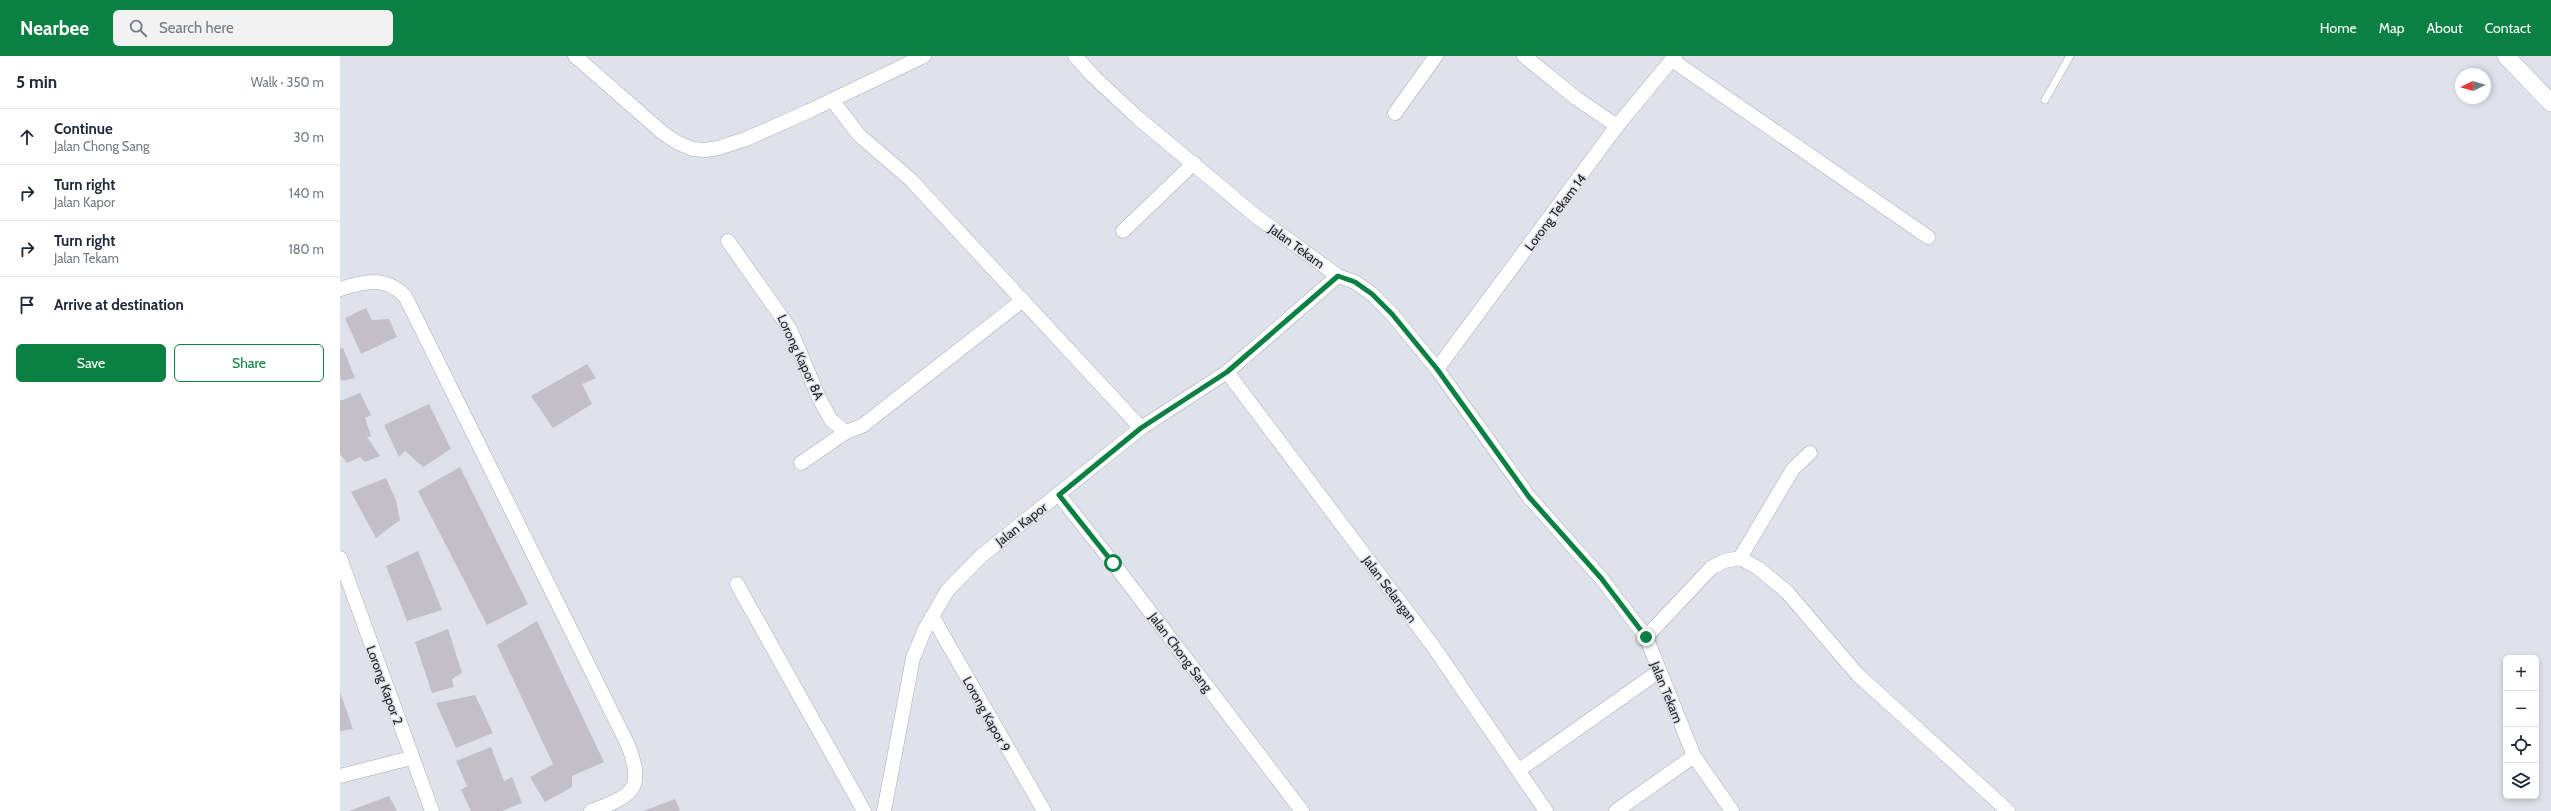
<!DOCTYPE html>
<meta charset="utf-8">
<style>
:root{--surface:#fff;--page:#f2f2f3;--text:#1f2937;--muted:#747a83;--line:#e0e1e3;--accent:#0b8043}
body{margin:0;font-family:Cabin,sans-serif;background:var(--page);color:var(--text)}
.controls{position:absolute;right:12px;bottom:12px;display:grid;overflow:hidden;border-radius:6px;box-shadow:0 2px 6px #0003}
.controls button{width:36px;height:36px;display:grid;place-items:center;padding:0;border:0;border-bottom:1px solid var(--line);background:var(--surface);color:var(--text);font:20px sans-serif}
.compass{position:absolute;left:2115px;top:12px;width:36px;height:36px;border-radius:50%;background:var(--surface);box-shadow:0 2px 6px #0003;rotate:265deg}
.stop{position:absolute;width:12px;height:12px;margin:-9px;border:3px solid #0b8043;border-radius:50%;background:#fff}
.stop.end{background:#0b8043;border-color:#fff;box-shadow:0 1px 4px #0008}
.list{margin:0;padding:0;list-style:none}
h2{display:flex;justify-content:space-between;align-items:center;height:52px;margin:0;padding:0 16px;font-size:17px}
h2 small{font-size:13px;font-weight:400;color:var(--muted)}
.list li{display:grid;grid-template-columns:26px 1fr auto;gap:12px;align-items:center;box-sizing:border-box;height:56px;padding:0 16px;border-top:1px solid var(--line)}
.list b{display:block;font-size:15px;white-space:nowrap}
.list p{margin:0;font-size:13px;white-space:nowrap;color:var(--muted)}
.list em{font-size:13px;font-style:normal;color:var(--muted)}
.actions{display:flex;gap:8px;padding:12px 16px}
.actions a{flex:1;padding:9px 0;border:1px solid var(--accent);border-radius:6px;text-align:center;font-size:14px;color:var(--accent)}
.actions .main{background:var(--accent);color:#fff}
.icon{flex:none;width:22px;height:22px;fill:none;stroke:currentColor;stroke-width:2;stroke-linecap:round;stroke-linejoin:round}
.map{position:relative;flex:none;width:2211px;height:755px;overflow:hidden}
header{display:flex;align-items:center;gap:24px;box-sizing:border-box;height:56px;padding:0 20px;background:var(--accent);color:#fff}
header strong{font-size:19px}
nav{display:flex;gap:22px;margin-inline-start:auto;font-size:14px}
.search{width:280px;height:36px;background:var(--page);display:flex;align-items:center;gap:10px;box-sizing:border-box;padding:0 14px;border-radius:6px;color:var(--muted);font-size:15px}
main{display:flex}
aside{flex:1;background:var(--surface)}
.map>svg:first-child{display:block}
.building{fill:#c3bfc7}
.lines{fill:none;stroke-linecap:round;stroke-linejoin:round}
.service-casing{stroke:#abacb5;stroke-width:8}
.minor-casing{stroke:#abacb5;stroke-width:15}
.tertiary-casing{stroke:#abacb5;stroke-width:18}
.service{stroke:#fff;stroke-width:7}
.minor{stroke:#fff;stroke-width:14}
.tertiary{stroke:#fff;stroke-width:17}
.route{stroke:#0b8043;stroke-width:5}
.labels{text-anchor:middle;stroke-width:3;stroke-linejoin:round;paint-order:stroke}
.street-label{font-size:13px;fill:#212225;stroke:#e0e2eb}
</style>
<header>
<strong>Nearbee</strong>
<div class="search"><svg class="icon" aria-label="search" viewBox="0 0 24 24"><circle cx="10" cy="10" r="6"/><path d="M15 15l6 6"/></svg>Search here</div>
<nav><a>Home</a><a>Map</a><a>About</a><a>Contact</a></nav>
</header>
<main>
<aside>
<h2>5 min<small>Walk · 350 m</small></h2>
<ul class="list">
<li><svg class="icon" aria-label="ahead" viewBox="0 0 24 24"><path d="M12 20V5M6 11l6-6 6 6"/></svg><div><b>Continue</b><p>Jalan Chong Sang</p></div><em>30 m</em></li>
<li><svg class="icon" aria-label="right" viewBox="0 0 24 24"><path d="M7 20v-9h11M14 6l5 5-5 5"/></svg><div><b>Turn right</b><p>Jalan Kapor</p></div><em>140 m</em></li>
<li><svg class="icon" aria-label="right" viewBox="0 0 24 24"><path d="M7 20v-9h11M14 6l5 5-5 5"/></svg><div><b>Turn right</b><p>Jalan Tekam</p></div><em>180 m</em></li>
<li><svg class="icon" aria-label="arrive" viewBox="0 0 24 24"><path d="M6 21V4h12l-3 4 3 4H6"/></svg><div><b>Arrive at destination</b></div></li>
</ul>
<div class="actions"><a class="main">Save</a><a>Share</a></div>
</aside>
<div class="map">
<svg width="2211" height="755" viewBox="0 0 2211 755">
<rect width="100%" height="100%" fill="#e0e2eb"/>
<g class="building">
<polygon points="26,252 32,264 49,263 57,281 21,298 5,262"/>
<polygon points="3,292 15,322 2,325 0,321 0,293"/>
<polygon points="247,308 256,322 242,328 252,348 213,372 191,340"/>
<polygon points="20,337 31,359 25,362 31,380 27,381 40,400 25,406 20,401 7,407 0,398 0,345"/>
<polygon points="89,348 111,393 83,411 65,395 59,401 44,369"/>
<polygon points="120,411 188,548 147,569 78,435"/>
<polygon points="46,422 56,444 60,464 36,482 11,436"/>
<polygon points="78,495 102,554 67,565 46,510"/>
<polygon points="197,565 264,706 232,720 232,731 205,746 190,721 213,708 157,589"/>
<polygon points="108,573 122,617 112,623 114,631 92,637 75,586"/>
<polygon points="0,636 13,673 0,675"/>
<polygon points="135,639 153,677 116,692 96,647"/>
<polygon points="151,691 164,725 172,721 182,747 162,755 131,755 121,734 127,730 116,705"/>
<polygon points="49,740 57,755 9,755"/>
<polygon points="335,743 340,755 303,755"/>
</g>
<g class="lines">
<g class="service-casing">
<polyline id="service" points="1705,44 1730,0"/>
</g>
<g class="minor-casing">
<g id="minor">
<polyline points="235,0 323,77 338,87 353,93 365,94 378,92 406,83 469,55 584,0"/>
<polyline points="735,0 754,21 798,62 917,161 998,220 1015,226 1032,238 1052,258 1097,313 1189,441 1261,522 1306,581 1354,700 1392,755"/>
<polyline points="1184,0 1236,42 1277,70"/>
<polyline points="1332,4 1588,181"/>
<polyline points="492,44 519,79 570,123 801,372"/>
<polyline points="1055,57 1096,0"/>
<polyline points="783,175 854,107"/>
<polyline points="388,185 450,273 479,342 491,364 506,376 522,370 683,244"/>
<path d="M0,233C25,225 45,220 65,240L288,689C305,733 293,740 251,755"/>
<polyline points="1097,313 1277,70 1335,0"/>
<polyline points="887,316 1093,590 1206,755"/>
<polyline points="461,407 506,376"/>
<polyline points="719,439 773,507 962,755"/>
<polyline points="0,502 92,755"/>
<polyline points="1400,502 1418,512 1447,536 1518,619 1668,755"/>
<polyline points="397,528 524,755"/>
<polyline points="592,560 704,755"/>
<polyline points="1306,581 1371,512 1384,505 1400,502 1453,413 1470,397"/>
<polyline points="1179,714 1318,616"/>
<polyline points="0,720 71,702"/>
<polyline points="544,755 573,602 585,573 607,535 640,501 687,463 801,372 887,316 998,220"/>
<polyline points="1276,755 1354,700"/>
</g>
</g>
<g class="tertiary-casing">
<polyline id="tertiary" points="2166,0 2211,47"/>
</g>
<use href="#service" class="service"/>
<use href="#minor" class="minor"/>
<use href="#tertiary" class="tertiary"/>
</g>
<g class="lines">
<polyline class="route" points="773,507 719,439 801,372 887,316 998,220 1015,226 1032,238 1052,258 1097,313 1189,441 1261,522 1306,581"/>
</g>
<g class="labels">
<g class="street-label">
<text transform="translate(1215 156) rotate(-53)" y="5">Lorong Tekam 14</text>
<text transform="translate(957 190) rotate(36)" y="5">Jalan Tekam</text>
<text transform="translate(461 301) rotate(65)" y="5">Lorong Kapor 8A</text>
<text transform="translate(681 468) rotate(-38)" y="5">Jalan Kapor</text>
<text transform="translate(1050 533) rotate(53)" y="5">Jalan Selangan</text>
<text transform="translate(841 596) rotate(53)" y="5">Jalan Chong Sang</text>
<text transform="translate(45 629) rotate(70)" y="5">Lorong Kapor 2</text>
<text transform="translate(1327 636) rotate(68)" y="5">Jalan Tekam</text>
<text transform="translate(647 658) rotate(61)" y="5">Lorong Kapor 9</text>
</g>
</g>
</svg>
<div class="controls">
<button>+</button>
<button>−</button>
<button><svg class="icon" aria-label="locate" viewBox="0 0 24 24"><circle cx="12" cy="12" r="6"/><path d="M12 2v4M12 18v4M2 12h4M18 12h4"/></svg></button>
<button><svg class="icon" aria-label="layers" viewBox="0 0 24 24"><path d="M12 4l9 5-9 5-9-5zM3 14l9 5 9-5"/></svg></button>
</div>
<svg class="compass" viewBox="-18 -18 36 36"><path d="M0-13l5 13h-10z" fill="#e53935"/><path d="M0 13l5-13h-10z" fill="#747a83"/></svg>
<div class="stop" style="left:773px;top:507px"></div>
<div class="stop end" style="left:1306px;top:581px"></div>
</div>
</main>
